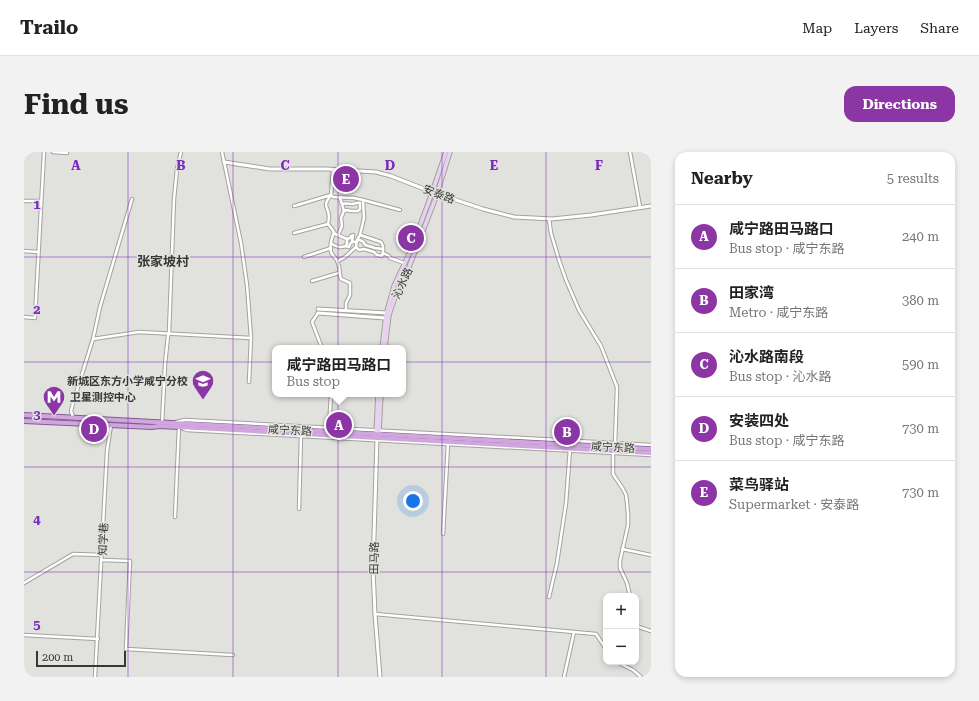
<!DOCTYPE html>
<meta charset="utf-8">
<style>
:root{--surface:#fff;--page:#f2f2f2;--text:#222;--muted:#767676;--line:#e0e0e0;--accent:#8b36a4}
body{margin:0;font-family:"Roboto Serif","Noto Sans SC",serif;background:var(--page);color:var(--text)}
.controls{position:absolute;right:12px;bottom:12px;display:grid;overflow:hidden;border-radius:8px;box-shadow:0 2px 6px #0003}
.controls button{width:36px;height:36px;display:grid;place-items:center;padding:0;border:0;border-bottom:1px solid var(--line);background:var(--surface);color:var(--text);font:20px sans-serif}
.scale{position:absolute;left:12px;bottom:10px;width:90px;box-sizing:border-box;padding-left:4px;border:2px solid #373836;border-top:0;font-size:11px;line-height:14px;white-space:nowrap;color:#373836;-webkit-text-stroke:3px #e1e2de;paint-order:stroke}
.you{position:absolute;left:389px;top:349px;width:14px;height:14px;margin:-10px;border:3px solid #fff;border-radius:50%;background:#1a73e8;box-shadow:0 0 0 6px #1a73e833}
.badge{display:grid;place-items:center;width:26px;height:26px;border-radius:50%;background:var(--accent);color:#fff;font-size:13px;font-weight:700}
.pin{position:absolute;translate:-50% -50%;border:2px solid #fff;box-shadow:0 1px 4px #0006}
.popup{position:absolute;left:248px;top:193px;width:134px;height:52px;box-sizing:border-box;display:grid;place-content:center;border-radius:8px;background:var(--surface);filter:drop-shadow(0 1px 3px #0005);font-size:13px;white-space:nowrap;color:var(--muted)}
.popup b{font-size:15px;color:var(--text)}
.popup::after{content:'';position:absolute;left:50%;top:100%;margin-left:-8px;border:8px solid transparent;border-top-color:var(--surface)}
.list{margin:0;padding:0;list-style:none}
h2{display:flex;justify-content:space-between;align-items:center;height:52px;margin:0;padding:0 16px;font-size:17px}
h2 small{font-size:13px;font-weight:400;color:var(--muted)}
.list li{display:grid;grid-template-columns:26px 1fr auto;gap:12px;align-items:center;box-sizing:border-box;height:64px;padding:0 16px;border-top:1px solid var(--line)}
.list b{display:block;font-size:15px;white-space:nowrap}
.list p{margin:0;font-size:13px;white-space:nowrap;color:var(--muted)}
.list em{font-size:13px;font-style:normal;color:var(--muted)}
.map{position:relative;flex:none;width:627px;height:525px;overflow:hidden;border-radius:12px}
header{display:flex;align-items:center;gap:24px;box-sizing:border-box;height:56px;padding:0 20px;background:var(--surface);border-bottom:1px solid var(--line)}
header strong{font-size:19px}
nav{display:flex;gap:22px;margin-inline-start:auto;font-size:14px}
.intro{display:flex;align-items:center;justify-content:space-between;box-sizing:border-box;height:96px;padding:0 24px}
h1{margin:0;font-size:28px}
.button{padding:10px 18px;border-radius:12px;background:var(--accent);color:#fff;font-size:14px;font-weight:700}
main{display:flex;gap:24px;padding:0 24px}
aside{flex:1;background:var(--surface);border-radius:12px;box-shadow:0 2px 6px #0003}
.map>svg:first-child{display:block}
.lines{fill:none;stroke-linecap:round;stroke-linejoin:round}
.minor-casing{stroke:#a2a39e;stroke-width:4.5}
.tertiary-casing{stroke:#a2a39e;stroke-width:5}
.secondary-casing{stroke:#a2a39e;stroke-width:5.5}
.primary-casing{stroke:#865a94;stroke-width:6}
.minor{stroke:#fff;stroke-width:2.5}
.tertiary{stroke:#fff;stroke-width:3}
.secondary{stroke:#e8d3ee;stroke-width:3.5}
.primary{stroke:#d0a7dd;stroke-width:4}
.grid{fill:none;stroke:#7b2cbf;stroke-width:1;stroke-opacity:0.55}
.labels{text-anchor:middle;stroke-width:3;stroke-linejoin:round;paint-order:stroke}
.street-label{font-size:11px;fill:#373836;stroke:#e1e2de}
.poi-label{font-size:11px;font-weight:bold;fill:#373836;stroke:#e1e2de;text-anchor:end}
.quarter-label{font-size:13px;font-weight:bold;fill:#373836;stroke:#e1e2de}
.grid-label{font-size:13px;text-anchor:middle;font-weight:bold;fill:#7b2cbf;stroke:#e1e2de;stroke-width:3;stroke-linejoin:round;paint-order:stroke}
</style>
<header>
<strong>Trailo</strong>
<nav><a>Map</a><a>Layers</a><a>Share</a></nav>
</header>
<div class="intro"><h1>Find us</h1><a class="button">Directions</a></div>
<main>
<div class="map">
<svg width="627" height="525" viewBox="0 0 627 525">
<rect width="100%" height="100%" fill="#e1e2de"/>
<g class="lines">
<g class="minor-casing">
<g id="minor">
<polyline points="29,0 43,1 43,0"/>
<polyline points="198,0 217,91 223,133 227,186 225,230"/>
<polyline points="606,0 616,55"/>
<polyline points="309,18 307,43 309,45 330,46 339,48 340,66 336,83 357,90 359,94 359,101 365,104 366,106 380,111"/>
<path d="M316,46L318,52C322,51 325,52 328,52C332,52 332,50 336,51V57L334,59H326L323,58L320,59L318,52"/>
<polyline points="339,48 376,58"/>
<polyline points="0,49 17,49"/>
<path d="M270,54L307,43C297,56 305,54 305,65C305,68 304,70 304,72L308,77L311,82L323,87L326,86L327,84L329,83L328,89L329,90H332"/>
<polyline points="525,67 527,81 535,108 542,128 555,158 577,194 593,235 591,293"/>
<path d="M310,80C308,86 305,93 307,100C308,104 313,106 314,111C316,116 315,121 317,127L326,131V143L322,151V159"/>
<polyline points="270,81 304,72"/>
<polyline points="314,83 318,74 317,66 320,59"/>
<path d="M336,83L333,88C337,88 340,89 341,93L351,96L359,97"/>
<polyline points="323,87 323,91 322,94 325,95 326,92 329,89"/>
<polyline points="333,88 332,95 335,98 340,97 350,100 353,103 358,104 359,101"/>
<path d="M308,92C313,95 316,96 322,94"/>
<polyline points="0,99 14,100"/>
<polyline points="280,105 307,96"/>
<polyline points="314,109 321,105 332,95"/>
<polyline points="288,129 315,121"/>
<polyline points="294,161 288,170 298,196"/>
<polyline points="0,165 11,166 20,0"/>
<polyline points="69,187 115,180 227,186"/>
<polyline points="141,212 144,184 145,181 150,47 153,17 157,0"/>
<polyline points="49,265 47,259 49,251 69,187 76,155 108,47"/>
<polyline points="152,270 161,268 627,293"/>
<polyline points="138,271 141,214"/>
<polyline points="305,276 307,242"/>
<polyline points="589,301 589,322 599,337 602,343 603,351 604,362 604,373 596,409 596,416 603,431 606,444"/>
<polyline points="275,357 277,284"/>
<polyline points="151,365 155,275 163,278 627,303"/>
<polyline points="419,382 424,292"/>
<polyline points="598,397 627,403"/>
<polyline points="78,408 106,409 102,497 209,503"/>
<polyline points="0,431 49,402 78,403"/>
<polyline points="525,445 533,411 542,351 546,297"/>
<polyline points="351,462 572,482 582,497"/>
<polyline points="612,474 627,479"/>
<polyline points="0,483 74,487"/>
<polyline points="593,510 609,518 617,525"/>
<polyline points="71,525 83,299 87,273"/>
<polyline points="540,525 550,480"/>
</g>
</g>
<g class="tertiary-casing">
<g id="tertiary">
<polyline points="200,10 246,17 302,17 352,20 367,24 408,40 459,57 490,65 528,67 567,63 627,54"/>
<polyline points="294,157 363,161"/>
<polyline points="294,161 361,166"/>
<polyline points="353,286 349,417 351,462 356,525"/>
</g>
</g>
<g class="secondary-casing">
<g id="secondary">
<polyline points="358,196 362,163 370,134 386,100 404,52 422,0"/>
<polyline points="361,196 365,163 374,136 385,115 412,45 426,0"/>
<polyline points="352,283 354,242"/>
<polyline points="354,285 355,279 357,242"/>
</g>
</g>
<g class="primary-casing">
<g id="primary">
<polyline points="0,263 627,297"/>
<polyline points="0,269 128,275 135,274 155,275 627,301"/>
</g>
</g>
<use href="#minor" class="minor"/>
<use href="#tertiary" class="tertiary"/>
<use href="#secondary" class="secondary"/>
<use href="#primary" class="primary"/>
</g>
<path class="grid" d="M104,0V525M209,0V525M314,0V525M418,0V525M522,0V525M0,105H627M0,210H627M0,315H627M0,420H627"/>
<defs>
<g id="school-pin" transform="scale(1.15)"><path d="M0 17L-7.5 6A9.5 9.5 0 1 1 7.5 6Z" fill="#8b36a4" stroke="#e1e2de"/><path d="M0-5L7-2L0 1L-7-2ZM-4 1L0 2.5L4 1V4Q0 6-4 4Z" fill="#fff"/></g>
<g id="metro-pin" transform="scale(1.15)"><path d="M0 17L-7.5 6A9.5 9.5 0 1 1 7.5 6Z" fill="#8b36a4" stroke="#e1e2de"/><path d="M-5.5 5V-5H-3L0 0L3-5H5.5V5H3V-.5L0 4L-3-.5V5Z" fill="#fff"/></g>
</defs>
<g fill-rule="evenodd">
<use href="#school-pin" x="179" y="229"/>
<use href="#metro-pin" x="30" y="245"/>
</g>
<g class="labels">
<g class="street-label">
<text transform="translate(415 42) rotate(20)" y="4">安泰路</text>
<text transform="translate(378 131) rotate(-65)" y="4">沁水路</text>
<text transform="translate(266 278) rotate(3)" y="4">咸宁东路</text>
<text transform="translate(589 295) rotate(3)" y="4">咸宁东路</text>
<text transform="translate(79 387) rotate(-87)" y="4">知学巷</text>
<text transform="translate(350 406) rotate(-89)" y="4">田马路</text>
</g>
<g class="poi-label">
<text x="164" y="233">新城区东方小学咸宁分校</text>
<text x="46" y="249" text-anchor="start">卫星测控中心</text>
</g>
<g class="quarter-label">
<text x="139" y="114">张家坡村</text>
</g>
</g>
<g class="grid-label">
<text x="52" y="18">A</text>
<text x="157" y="18">B</text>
<text x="261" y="18">C</text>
<text x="366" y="18">D</text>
<text x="470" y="18">E</text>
<text x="575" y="18">F</text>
<text x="13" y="57">1</text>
<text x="13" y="162">2</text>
<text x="13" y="267">3</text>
<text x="13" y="372">4</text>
<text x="13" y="477">5</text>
</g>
</svg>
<div class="controls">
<button>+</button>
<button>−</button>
</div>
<div class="scale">200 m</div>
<div class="you"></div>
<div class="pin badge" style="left:315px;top:273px">A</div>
<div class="popup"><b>咸宁路田马路口</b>Bus stop</div>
<div class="pin badge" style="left:543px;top:280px">B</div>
<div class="pin badge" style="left:387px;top:86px">C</div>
<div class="pin badge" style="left:70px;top:277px">D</div>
<div class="pin badge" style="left:322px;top:27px">E</div>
</div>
<aside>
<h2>Nearby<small>5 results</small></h2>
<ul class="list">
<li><span class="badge">A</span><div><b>咸宁路田马路口</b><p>Bus stop · 咸宁东路</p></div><em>240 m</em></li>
<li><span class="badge">B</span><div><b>田家湾</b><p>Metro · 咸宁东路</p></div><em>380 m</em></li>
<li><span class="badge">C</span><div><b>沁水路南段</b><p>Bus stop · 沁水路</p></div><em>590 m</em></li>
<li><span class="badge">D</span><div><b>安装四处</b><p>Bus stop · 咸宁东路</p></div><em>730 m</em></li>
<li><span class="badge">E</span><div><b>菜鸟驿站</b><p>Supermarket · 安泰路</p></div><em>730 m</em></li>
</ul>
</aside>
</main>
